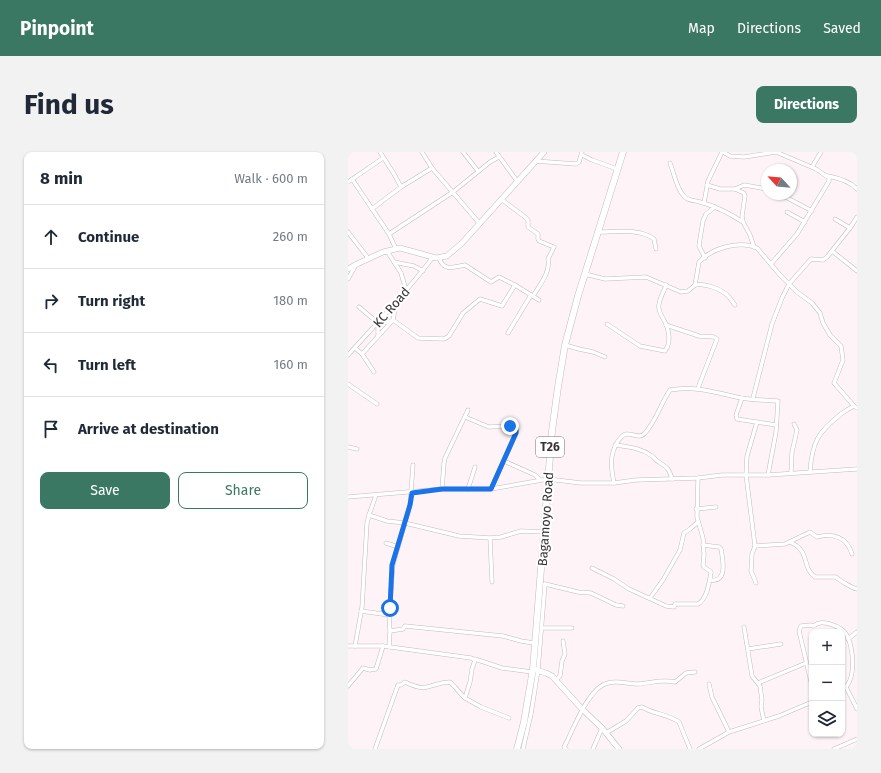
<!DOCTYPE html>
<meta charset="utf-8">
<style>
:root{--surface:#fff;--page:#f2f2f3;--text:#1f2937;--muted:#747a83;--line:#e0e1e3;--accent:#3a7864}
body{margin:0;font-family:"Fira Sans",sans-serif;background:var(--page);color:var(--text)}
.controls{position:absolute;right:12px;bottom:12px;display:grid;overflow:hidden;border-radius:8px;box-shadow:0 1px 3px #0004}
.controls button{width:36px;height:36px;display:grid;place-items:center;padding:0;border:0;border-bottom:1px solid var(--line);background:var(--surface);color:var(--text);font:20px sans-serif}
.compass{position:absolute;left:413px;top:12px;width:36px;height:36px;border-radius:50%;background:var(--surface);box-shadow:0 1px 3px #0004;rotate:296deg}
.stop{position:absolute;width:12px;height:12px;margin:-9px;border:3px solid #1a73e8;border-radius:50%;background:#fff}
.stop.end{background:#1a73e8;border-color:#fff;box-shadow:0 1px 4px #0008}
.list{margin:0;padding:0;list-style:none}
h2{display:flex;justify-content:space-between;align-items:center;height:52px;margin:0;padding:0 16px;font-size:17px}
h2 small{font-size:13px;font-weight:400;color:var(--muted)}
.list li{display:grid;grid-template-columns:26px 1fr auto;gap:12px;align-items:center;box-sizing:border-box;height:64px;padding:0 16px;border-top:1px solid var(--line)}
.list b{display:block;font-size:15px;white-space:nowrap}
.list em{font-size:13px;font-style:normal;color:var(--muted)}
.actions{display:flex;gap:8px;padding:12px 16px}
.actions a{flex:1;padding:9px 0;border:1px solid var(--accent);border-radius:8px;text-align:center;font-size:14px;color:var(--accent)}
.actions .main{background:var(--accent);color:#fff}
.icon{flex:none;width:22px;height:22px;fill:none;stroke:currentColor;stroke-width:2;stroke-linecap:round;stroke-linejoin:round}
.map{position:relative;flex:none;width:509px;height:597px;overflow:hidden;border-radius:8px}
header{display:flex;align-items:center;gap:24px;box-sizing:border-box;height:56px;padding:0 20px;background:var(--accent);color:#fff}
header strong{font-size:19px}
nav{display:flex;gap:22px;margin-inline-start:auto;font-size:14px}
.intro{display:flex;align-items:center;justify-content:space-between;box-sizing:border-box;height:96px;padding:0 24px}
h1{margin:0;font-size:28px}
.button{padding:10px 18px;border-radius:8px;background:var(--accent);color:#fff;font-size:14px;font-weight:700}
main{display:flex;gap:24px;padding:0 24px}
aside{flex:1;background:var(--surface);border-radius:8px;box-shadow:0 1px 3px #0004}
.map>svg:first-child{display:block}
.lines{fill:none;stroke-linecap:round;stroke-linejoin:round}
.street-casing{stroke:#c6b9bd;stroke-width:4.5}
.secondary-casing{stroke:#c6b9bd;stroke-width:6}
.highway-casing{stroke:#c6b9bd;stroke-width:7}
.street{stroke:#fff;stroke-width:3.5}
.secondary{stroke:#fff;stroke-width:5}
.highway{stroke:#fff;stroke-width:6}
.route{stroke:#1a73e8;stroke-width:5}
.labels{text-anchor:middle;stroke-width:4;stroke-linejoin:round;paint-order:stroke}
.shield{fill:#fff;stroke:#747072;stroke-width:1}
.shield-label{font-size:12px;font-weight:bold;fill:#393335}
.street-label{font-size:13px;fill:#393335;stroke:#fff}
</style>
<header>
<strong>Pinpoint</strong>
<nav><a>Map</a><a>Directions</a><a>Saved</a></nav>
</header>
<div class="intro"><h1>Find us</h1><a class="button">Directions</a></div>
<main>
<aside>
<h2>8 min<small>Walk · 600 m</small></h2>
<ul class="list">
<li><svg class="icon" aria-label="ahead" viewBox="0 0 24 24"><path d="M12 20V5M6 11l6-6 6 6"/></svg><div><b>Continue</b></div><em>260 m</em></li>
<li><svg class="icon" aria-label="right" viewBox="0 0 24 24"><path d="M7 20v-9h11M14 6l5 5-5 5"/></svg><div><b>Turn right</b></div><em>180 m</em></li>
<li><svg class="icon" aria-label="left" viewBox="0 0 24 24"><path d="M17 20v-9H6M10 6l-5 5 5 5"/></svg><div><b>Turn left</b></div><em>160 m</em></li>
<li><svg class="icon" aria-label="arrive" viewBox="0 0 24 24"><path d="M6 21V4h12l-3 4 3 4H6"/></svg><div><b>Arrive at destination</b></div></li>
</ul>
<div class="actions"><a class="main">Save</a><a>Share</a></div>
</aside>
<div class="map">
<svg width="509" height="597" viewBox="0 0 509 597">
<rect width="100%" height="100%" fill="#fef3f7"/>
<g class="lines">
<g class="street-casing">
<g id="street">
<polyline points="32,0 46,22 53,35"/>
<polyline points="74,0 84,16 132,72"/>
<polyline points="115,0 130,19"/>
<polyline points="148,0 169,29"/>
<polyline points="375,0 382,4 396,5 428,0 468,17 481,26 481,29 449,82 423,112"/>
<polyline points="234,3 244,8 269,17"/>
<polyline points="187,9 228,12 231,10 234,0"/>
<path d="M322,11C326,21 328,35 335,43C339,49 345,48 352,50C367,54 381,61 395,70"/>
<polyline points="464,15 473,0"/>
<path d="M480,24C490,26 502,29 509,37"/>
<polyline points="4,27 41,82 48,97"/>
<polyline points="0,30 35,6"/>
<polyline points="359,33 372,37 387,37 396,41 397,44 394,64 395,70 402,83 406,95"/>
<polyline points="387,37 396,33 419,37"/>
<polyline points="432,42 464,59"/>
<path d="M153,47L177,65L180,68V75L190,82V87L191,89L206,95L200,107C203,120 191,134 185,144"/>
<polyline points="356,51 360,29 374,0"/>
<polyline points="24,57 53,35 84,16"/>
<polyline points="439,60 457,70"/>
<polyline points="487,67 502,76"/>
<polyline points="0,80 20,106"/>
<path d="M250,80C267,80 291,76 306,87L308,97"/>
<polyline points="41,82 105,40 142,10 151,5"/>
<polyline points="39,99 53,121 58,138"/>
<polyline points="484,99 509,119"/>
<path d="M91,106C96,120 106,115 117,113L143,130L151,125L167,133L191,148"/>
<polyline points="357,106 351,94 352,87 355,69 358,62 367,55"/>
<polyline points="46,110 66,114 75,119"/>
<path d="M237,122L257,127L298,125L333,140L340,139L347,133L351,110C364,96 391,88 409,96L432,123L449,140L464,151L472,161L475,171L482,183L493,194L495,208L486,231L506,254"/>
<polyline points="0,127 8,113"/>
<path d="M347,133C357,131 374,137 381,145C383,147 385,151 387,153"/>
<polyline points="11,155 30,171 40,170 45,168 70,186 96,187 101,184 115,161 132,147 154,154 167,133"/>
<path d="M259,172L292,194L317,199C323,191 321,180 318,172C316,167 312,163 311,157C309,150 316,140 318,133"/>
<polyline points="318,173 351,184 366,185 369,187 350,236"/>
<polyline points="160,181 183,143"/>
<polyline points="30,184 30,171"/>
<polyline points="217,193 231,197 245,200 257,205"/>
<polyline points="7,196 14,202 26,220"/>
<polyline points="14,202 45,168 48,151"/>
<path d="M0,203C29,171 59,140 85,105"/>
<polyline points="0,232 29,252"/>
<polyline points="394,246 388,263 389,267 428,273"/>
<polyline points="405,246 424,172 434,146 441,132 463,107 475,108 479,105 502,76 509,65"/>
<polyline points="117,265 141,275 162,274 168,276 168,281 165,288 143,337"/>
<path d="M267,293C281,295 293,296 304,304C307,306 308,309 311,310C320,316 321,317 324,327"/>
<polyline points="0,295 9,297"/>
<polyline points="156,309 187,323 192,328"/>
<path d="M462,320C464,290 470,280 493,262C497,259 500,257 504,255L506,254L509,256"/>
<polyline points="443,321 444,300 449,278 446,272"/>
<path d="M266,331C263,316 261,303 270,289C273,286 274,282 279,282C286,282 292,287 297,281C308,269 313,251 322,238C347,233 369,241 393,246C405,248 418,248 430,249L428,280L420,323"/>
<polyline points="94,337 96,311 97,306 120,258"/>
<polyline points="120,337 127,315"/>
<polyline points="0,345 94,337 143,337 200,327 233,331 266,331 288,328 350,326 374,323 420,323 509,317"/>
<polyline points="348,357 368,355"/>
<polyline points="21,363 39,369 57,371 111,384 142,386 153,385 173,379 196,380"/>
<polyline points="142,386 144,430"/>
<path d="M442,390C463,399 453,415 467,425H488C491,428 504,436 509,437"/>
<polyline points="38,391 50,395"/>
<path d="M355,393L371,395L373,397C375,408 380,431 362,428"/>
<path d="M407,394L437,392L462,380L469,385C485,381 499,385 504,402"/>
<path d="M244,416L266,427L281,437L318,454L326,455L327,452H350C359,447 361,431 363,421V420L356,415L355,413L356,403L355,386L349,365L350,326"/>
<polyline points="408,431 403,419 404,402 407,394 398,323 399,304 409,270"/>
<polyline points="197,432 230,440 243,441 268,453 275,454"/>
<polyline points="302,446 315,428 332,398 336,381 342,377 350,370"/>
<polyline points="13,459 41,463"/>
<polyline points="396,475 404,524 412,534 414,548 413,555 416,569"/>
<polyline points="195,476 224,476"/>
<polyline points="42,479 55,477 57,474 155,484 173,489 186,491"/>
<polyline points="500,487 509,480"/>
<path d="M0,494H35L123,506L127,508L124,517L122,530L117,546C111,541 108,535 102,530C80,531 81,542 57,530L53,533H50L27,597"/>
<polyline points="7,494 14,455 19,371 21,363 28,343"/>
<polyline points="41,495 42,479 41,463 45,413 62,353 65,313"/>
<polyline points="400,497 433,492"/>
<polyline points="127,507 154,516 184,520"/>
<polyline points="208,528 212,524 214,509 217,502 215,489"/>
<polyline points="410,531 458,511"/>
<polyline points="361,532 364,545 381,580"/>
<polyline points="0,534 15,516 22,518 28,517 35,494"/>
<path d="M464,534L451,479L453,474L463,473L465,474C471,470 475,470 482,472C488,474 495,477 498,482C506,494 509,531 494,537"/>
<polyline points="498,535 509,557"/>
<polyline points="117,546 133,555 161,566"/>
<path d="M258,581L278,569L290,556L294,555C305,562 320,562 331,570L342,597"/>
<polyline points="175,597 183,562 190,518 197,432"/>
<path d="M218,597L216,595C225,579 240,535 260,531C270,528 280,532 290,532C304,531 313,527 327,530L338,521L347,520"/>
<polyline points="245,597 254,576"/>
<polyline points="351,597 381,580 431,564 464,550"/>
<polyline points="486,597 509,587"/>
</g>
</g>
<g class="secondary-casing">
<g id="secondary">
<polyline points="0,117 9,112 35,100 52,96 88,106 99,104 114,91 196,0"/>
<polyline points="185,517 198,521 204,524 234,557 254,576 271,597"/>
</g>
</g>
<g class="highway-casing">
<polyline id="highway" points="169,597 176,570 185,517 204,279 210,235 217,193 230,144 275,0"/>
</g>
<use href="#street" class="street"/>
<use href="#secondary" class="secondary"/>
<use href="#highway" class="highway"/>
</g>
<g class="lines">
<polyline class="route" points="42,456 44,413 62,353 64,341 94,337 143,337 168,281 168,276 162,274"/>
</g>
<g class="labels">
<rect class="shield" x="188" y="285" width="28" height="20" rx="3"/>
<g class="shield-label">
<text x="202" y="299">T26</text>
</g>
<g class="street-label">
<text transform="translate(43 155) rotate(-49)" y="5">KC Road</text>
<text transform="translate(197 367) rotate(-86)" y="5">Bagamoyo Road</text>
</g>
</g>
</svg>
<div class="controls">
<button>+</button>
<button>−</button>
<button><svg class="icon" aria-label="layers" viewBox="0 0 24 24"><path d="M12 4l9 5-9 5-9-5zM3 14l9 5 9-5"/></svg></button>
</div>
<svg class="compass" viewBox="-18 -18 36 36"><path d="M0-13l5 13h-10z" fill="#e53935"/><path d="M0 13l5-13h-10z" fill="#747a83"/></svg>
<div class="stop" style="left:42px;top:456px"></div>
<div class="stop end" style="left:162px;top:274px"></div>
</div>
</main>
